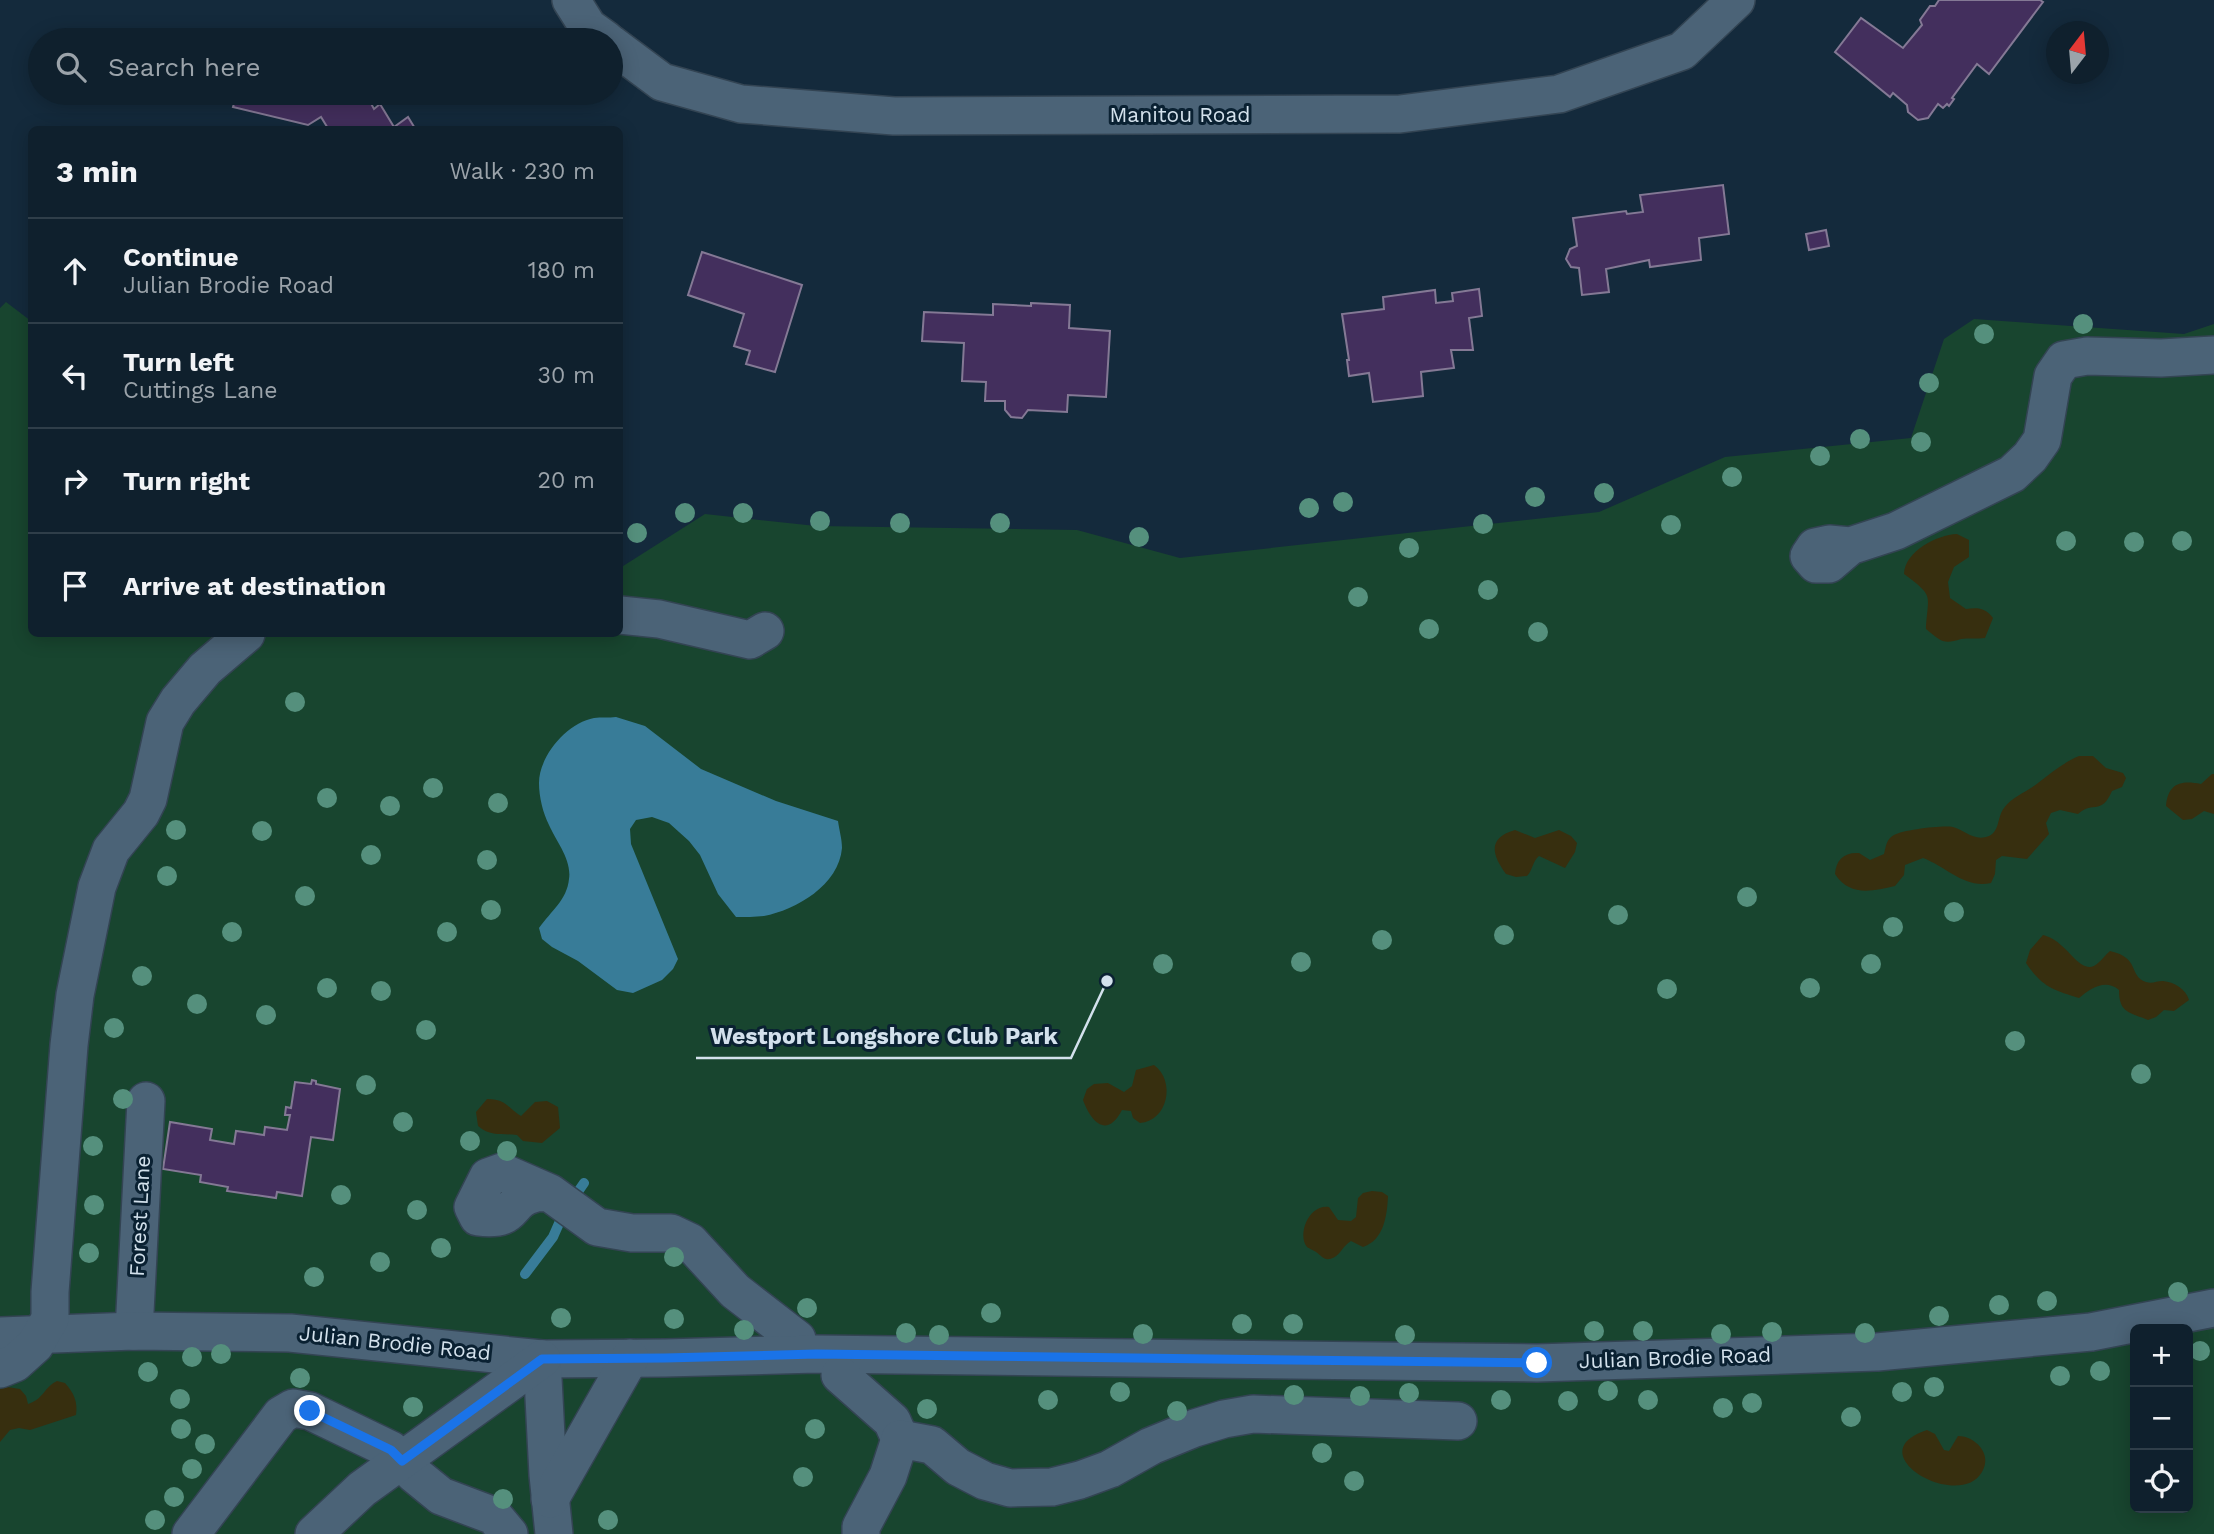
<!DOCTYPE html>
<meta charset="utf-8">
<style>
:root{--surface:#0f202d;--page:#182835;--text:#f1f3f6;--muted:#9ba3aa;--line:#2f3e49}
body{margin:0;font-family:"Work Sans",sans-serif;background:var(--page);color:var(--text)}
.controls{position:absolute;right:21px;bottom:21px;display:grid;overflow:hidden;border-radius:10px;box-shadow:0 4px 18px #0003}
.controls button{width:63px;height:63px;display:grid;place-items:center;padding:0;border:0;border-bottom:2px solid var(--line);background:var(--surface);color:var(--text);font:35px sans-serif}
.compass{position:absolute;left:2046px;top:21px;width:63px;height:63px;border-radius:50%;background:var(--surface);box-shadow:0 4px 18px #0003;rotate:16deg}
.stop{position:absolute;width:21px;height:21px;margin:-16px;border:5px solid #1a73e8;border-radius:50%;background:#fff}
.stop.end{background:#1a73e8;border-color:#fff;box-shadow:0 2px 7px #0008}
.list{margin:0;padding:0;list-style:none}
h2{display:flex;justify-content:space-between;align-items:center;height:91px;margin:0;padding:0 28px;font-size:30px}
h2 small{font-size:23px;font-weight:400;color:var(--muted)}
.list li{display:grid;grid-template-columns:46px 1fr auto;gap:21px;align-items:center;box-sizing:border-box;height:105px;padding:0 28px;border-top:2px solid var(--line)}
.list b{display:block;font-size:26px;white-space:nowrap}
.list p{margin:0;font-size:23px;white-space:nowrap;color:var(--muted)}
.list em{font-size:23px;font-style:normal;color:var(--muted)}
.icon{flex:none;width:38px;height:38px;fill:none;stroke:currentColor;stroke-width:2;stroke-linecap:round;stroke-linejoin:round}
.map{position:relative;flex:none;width:2214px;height:1534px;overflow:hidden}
.search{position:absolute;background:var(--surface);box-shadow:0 4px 18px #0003;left:28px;top:28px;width:595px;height:77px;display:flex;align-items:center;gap:18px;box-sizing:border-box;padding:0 24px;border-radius:38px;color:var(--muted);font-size:26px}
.panel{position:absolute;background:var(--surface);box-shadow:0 4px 18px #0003;left:28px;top:126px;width:595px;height:511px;border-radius:10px}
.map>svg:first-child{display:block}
.green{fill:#18452f;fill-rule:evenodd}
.sand{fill:#372f0f}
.water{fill:#387c98}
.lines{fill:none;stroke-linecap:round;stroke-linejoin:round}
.stream{stroke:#387c98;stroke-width:10}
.building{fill:#432f5d;stroke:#847995;stroke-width:2}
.minor-casing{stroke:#334453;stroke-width:40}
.minor{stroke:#4b6377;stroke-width:37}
.tree{fill:#55907d}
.route{stroke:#1a73e8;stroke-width:9}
.labels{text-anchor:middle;stroke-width:6;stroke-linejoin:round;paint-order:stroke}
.street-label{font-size:21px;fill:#d3e1ec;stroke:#0a2132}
.leader{fill:none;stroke:#d3e1ec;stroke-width:2.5}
.callout-dot{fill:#d3e1ec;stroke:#0a2132;stroke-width:2.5}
.callout-label{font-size:23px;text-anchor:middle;font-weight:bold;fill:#d3e1ec;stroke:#0a2132;stroke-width:6;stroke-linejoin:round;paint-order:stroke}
</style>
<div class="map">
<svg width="2214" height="1534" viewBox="0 0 2214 1534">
<rect width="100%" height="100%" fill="#142a3c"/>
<path class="green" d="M6,302L31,321L32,634H620V568L705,514L816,526L1077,530L1180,558L1599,512L1725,457L1911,438L1944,339L1974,319L2184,334L2214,324V1534H0V308ZM2135,1329H2188V1508H2135Z"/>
<g class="sand">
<path d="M1957,534L1969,540V557L1954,567L1948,582L1950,598L1966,609C1978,607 1986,608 1993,618L1985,638C1977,639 1968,638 1961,639C1943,645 1941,641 1926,629C1928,594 1935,597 1904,574C1905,551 1937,535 1957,534Z"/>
<path d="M2079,756H2093L2106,768L2123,773L2126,778L2122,787L2112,791C2101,816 2094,800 2078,814L2060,810L2051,813L2046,823L2049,834L2027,859L2002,856L1996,860L1995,874L1991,883C1965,889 1947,867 1923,858L1905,865L1904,875L1895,886C1872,891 1850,897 1835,874C1836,860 1844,852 1859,853L1870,860L1884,854C1886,847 1886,839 1894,835C1903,830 1942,825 1953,827C1965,830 1974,842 1989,836C2000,831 1997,817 2004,808C2013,796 2027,792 2038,783C2052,772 2063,763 2079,756Z"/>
<path d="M2212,774H2214V814L2204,811L2192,819L2183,820L2166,806C2168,783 2181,780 2201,784Z"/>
<path d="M1515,830L1535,838L1559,830L1571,836L1577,843L1575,852L1565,868L1539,856C1532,862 1533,870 1527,876L1516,877L1506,874C1492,855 1487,838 1515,830Z"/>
<path d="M2043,935C2050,937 2056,940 2062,946C2071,953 2085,976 2098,963C2103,959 2105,955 2110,951C2141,958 2128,976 2146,982C2153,984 2156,981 2163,981C2174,982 2186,989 2189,1000L2174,1011L2164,1010L2156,1017L2148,1020C2129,1012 2119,1013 2119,990C2105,978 2090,989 2079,998C2053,990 2042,987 2026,963L2030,950Z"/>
<path d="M1154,1065C1176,1081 1168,1121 1140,1123L1133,1118L1131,1111L1122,1110C1107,1139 1091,1122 1083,1100L1087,1089L1094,1084L1108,1083L1124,1092L1132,1086L1136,1070Z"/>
<path d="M487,1099C507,1099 506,1107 521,1116L535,1102L547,1101L558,1107L560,1128L542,1143L523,1141L517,1135C501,1133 491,1137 478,1126L476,1112Z"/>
<path d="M1372,1191L1382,1192L1388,1196C1387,1216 1384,1240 1363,1247L1351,1241C1342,1246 1340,1257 1330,1259C1323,1260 1322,1256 1316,1252C1315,1251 1308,1248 1307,1247C1297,1234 1309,1204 1329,1207L1338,1220L1351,1221L1356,1217L1358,1198L1363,1193Z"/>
<path d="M57,1381L65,1383C74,1393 78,1402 76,1415L30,1430L19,1428L10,1430L0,1442V1389L7,1387L20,1389L26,1396L28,1404C44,1399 44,1387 57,1381Z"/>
<path d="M1927,1430L1935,1434L1944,1450L1949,1451L1958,1436C1975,1436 1993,1454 1982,1472C1959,1512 1856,1453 1927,1430Z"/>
</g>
<path class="water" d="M616,717L645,726L701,769L776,801L838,821C839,829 842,839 842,848C839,885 796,910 764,916C755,917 745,917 736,917L718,894L700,855L689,841L669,823L652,817L636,820L630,829L631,844L678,959L673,969L662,980L633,993L617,990L578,961L552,947L542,939L539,928C551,911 567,900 569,879C572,860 556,841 549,825C543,813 539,797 539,783C539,756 567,723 594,718C601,717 609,718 616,717Z"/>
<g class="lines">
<polyline class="stream" points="525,1274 553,1237 564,1212 584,1183"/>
</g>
<g class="building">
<polygon points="1939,0 2040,0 2043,2 1989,74 1977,64 1952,98 1954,99 1949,106 1947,104 1943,108 1938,104 1928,118 1918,120 1908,112 1907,105 1893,93 1890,97 1835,52 1861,18 1903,48 1922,25 1920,20 1930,6 1935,6"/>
<polygon points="237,93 285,93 298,96 297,99 308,101 311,100 307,93 379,93 368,98 374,109 380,104 394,127 408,117 416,130 329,130 321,117 308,125 233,107"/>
<polygon points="1723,185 1729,234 1699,238 1701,260 1650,267 1649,260 1606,269 1609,292 1582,295 1579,268 1571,267 1566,259 1570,249 1577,246 1573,218 1626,211 1627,214 1643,212 1640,195"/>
<polygon points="1826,230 1829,246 1809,250 1806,234"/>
<polygon points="702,252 802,285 775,372 746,364 750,351 734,346 744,314 688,295"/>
<polygon points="1479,289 1482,316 1469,318 1473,350 1451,350 1454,368 1421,372 1423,396 1373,402 1369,373 1349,376 1347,360 1349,360 1342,314 1384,309 1383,297 1435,290 1436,303 1453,301 1452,293"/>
<polygon points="1031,303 1070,305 1069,328 1110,331 1106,397 1068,395 1067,412 1028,410 1022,418 1011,417 1005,410 1005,401 985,401 986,382 962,381 964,343 922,341 924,312 993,315 993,304 1031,306"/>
<polygon points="312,1080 316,1081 316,1084 340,1089 333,1140 311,1137 302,1196 277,1192 276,1198 227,1191 228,1187 200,1182 201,1175 163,1169 170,1122 212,1129 210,1140 234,1144 236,1131 264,1135 265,1127 287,1130 290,1115 285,1115 286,1107 291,1108 295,1082 311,1084"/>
</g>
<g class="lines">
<g class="minor-casing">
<g id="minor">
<polyline points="571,0 588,27 606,40"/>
<polyline points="611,44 662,82 741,104 894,116 1400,114 1559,94 1682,51 1736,0"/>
<polyline points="1850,546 1829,544 1815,547 1809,556 1816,564 1829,564 1850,546 1896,531 2012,474 2030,457 2042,440 2053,376 2064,360 2087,356 2161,358 2214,355"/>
<polyline points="620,615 659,619 750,640 765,631"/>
<path d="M550,1193C545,1193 537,1192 533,1194C505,1202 519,1222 478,1217L473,1207L488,1177L502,1172L550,1193L597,1227L632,1233H671L690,1242L735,1291L797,1339"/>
<polyline points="134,1331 146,1101"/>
<polyline points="0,1336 134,1331 290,1333 542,1359 665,1358 816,1354 1537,1363 1877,1352 2091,1332 2214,1308"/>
<polyline points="542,1359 548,1475 554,1534"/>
<polyline points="0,1369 15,1363 35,1345 50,1319 50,1292 69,1045 75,995 97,887 111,850 141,813 148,799 165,722 178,701 205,669 246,634"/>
<polyline points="840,1375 892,1421 900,1439"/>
<polyline points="550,1499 630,1358"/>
<polyline points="191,1534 281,1415 293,1408 310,1411 391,1450 414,1474 441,1496 494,1516 509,1534"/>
<polyline points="314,1534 362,1489 542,1359"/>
<polyline points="861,1534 861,1527 888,1476 900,1439 932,1445 958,1467 985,1481 1010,1488 1052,1487 1080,1480 1110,1469 1151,1446 1195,1428 1224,1419 1253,1414 1458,1421"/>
</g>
</g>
<use href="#minor" class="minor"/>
</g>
<g class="tree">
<circle cx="2083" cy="324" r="10"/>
<circle cx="1984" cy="334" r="10"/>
<circle cx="1929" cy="383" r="10"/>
<circle cx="1860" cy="439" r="10"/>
<circle cx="1921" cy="442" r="10"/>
<circle cx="1820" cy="456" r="10"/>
<circle cx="1732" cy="477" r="10"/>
<circle cx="1604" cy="493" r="10"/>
<circle cx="1535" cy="497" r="10"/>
<circle cx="1343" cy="502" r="10"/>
<circle cx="1309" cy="508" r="10"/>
<circle cx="685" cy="513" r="10"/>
<circle cx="743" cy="513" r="10"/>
<circle cx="820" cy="521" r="10"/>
<circle cx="900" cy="523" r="10"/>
<circle cx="1000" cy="523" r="10"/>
<circle cx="1483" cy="524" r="10"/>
<circle cx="1671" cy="525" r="10"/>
<circle cx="637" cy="533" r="10"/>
<circle cx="1139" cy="537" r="10"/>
<circle cx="2066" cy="541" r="10"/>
<circle cx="2182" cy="541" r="10"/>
<circle cx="2134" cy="542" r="10"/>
<circle cx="1409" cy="548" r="10"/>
<circle cx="1488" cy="590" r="10"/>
<circle cx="1358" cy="597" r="10"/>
<circle cx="1429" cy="629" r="10"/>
<circle cx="1538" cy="632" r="10"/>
<circle cx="295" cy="702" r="10"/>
<circle cx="433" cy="788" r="10"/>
<circle cx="327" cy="798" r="10"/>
<circle cx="498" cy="803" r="10"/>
<circle cx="390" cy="806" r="10"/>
<circle cx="176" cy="830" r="10"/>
<circle cx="262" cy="831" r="10"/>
<circle cx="371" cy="855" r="10"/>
<circle cx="487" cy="860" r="10"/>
<circle cx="167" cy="876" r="10"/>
<circle cx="305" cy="896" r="10"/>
<circle cx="1747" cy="897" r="10"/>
<circle cx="491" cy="910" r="10"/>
<circle cx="1954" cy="912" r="10"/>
<circle cx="1618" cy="915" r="10"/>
<circle cx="1893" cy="927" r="10"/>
<circle cx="232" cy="932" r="10"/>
<circle cx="447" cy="932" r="10"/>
<circle cx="1504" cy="935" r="10"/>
<circle cx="1382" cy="940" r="10"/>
<circle cx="1301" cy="962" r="10"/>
<circle cx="1163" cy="964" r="10"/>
<circle cx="1871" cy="964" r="10"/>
<circle cx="142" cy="976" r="10"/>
<circle cx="327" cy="988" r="10"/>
<circle cx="1810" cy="988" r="10"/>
<circle cx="1667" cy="989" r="10"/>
<circle cx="381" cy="991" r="10"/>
<circle cx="197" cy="1004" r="10"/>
<circle cx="266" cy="1015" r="10"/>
<circle cx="114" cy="1028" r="10"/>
<circle cx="426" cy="1030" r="10"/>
<circle cx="2015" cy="1041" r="10"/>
<circle cx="2141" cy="1074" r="10"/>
<circle cx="366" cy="1085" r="10"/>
<circle cx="123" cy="1099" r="10"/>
<circle cx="403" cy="1122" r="10"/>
<circle cx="470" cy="1141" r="10"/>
<circle cx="93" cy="1146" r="10"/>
<circle cx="507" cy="1151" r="10"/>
<circle cx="341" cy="1195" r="10"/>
<circle cx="94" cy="1205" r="10"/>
<circle cx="417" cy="1210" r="10"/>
<circle cx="441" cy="1248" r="10"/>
<circle cx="89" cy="1253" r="10"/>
<circle cx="674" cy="1257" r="10"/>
<circle cx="380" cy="1262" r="10"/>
<circle cx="314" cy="1277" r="10"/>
<circle cx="2178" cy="1292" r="10"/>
<circle cx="2047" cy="1301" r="10"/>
<circle cx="1999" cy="1305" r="10"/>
<circle cx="807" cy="1308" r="10"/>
<circle cx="991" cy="1313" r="10"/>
<circle cx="1939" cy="1316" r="10"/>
<circle cx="561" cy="1318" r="10"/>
<circle cx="674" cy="1319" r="10"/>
<circle cx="1242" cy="1324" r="10"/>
<circle cx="1293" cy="1324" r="10"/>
<circle cx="744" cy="1330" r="10"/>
<circle cx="1594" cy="1331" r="10"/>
<circle cx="1643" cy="1331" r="10"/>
<circle cx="1772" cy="1332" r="10"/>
<circle cx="906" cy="1333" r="10"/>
<circle cx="1865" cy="1333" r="10"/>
<circle cx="1143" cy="1334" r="10"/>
<circle cx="1721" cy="1334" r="10"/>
<circle cx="939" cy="1335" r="10"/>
<circle cx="1405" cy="1335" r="10"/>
<circle cx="2200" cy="1351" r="10"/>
<circle cx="221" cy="1354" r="10"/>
<circle cx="192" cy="1357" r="10"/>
<circle cx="2100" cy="1371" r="10"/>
<circle cx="148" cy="1372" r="10"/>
<circle cx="2060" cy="1376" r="10"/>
<circle cx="300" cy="1378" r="10"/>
<circle cx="1934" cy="1387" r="10"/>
<circle cx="1608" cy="1391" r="10"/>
<circle cx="1120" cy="1392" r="10"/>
<circle cx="1902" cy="1392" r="10"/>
<circle cx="1409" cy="1393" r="10"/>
<circle cx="1294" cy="1395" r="10"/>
<circle cx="1360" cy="1396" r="10"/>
<circle cx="180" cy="1399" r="10"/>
<circle cx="1048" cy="1400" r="10"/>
<circle cx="1501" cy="1400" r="10"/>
<circle cx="1648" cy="1400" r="10"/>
<circle cx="1568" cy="1401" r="10"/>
<circle cx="1752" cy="1403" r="10"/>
<circle cx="413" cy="1407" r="10"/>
<circle cx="1723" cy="1408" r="10"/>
<circle cx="927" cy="1409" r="10"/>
<circle cx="1177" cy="1411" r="10"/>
<circle cx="1851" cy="1417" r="10"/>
<circle cx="181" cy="1429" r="10"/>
<circle cx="815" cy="1429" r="10"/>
<circle cx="205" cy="1444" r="10"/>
<circle cx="1322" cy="1453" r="10"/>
<circle cx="192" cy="1469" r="10"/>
<circle cx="803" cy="1477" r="10"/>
<circle cx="1354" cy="1481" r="10"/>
<circle cx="174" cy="1497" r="10"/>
<circle cx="503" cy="1499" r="10"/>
<circle cx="155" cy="1520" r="10"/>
<circle cx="608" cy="1520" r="10"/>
</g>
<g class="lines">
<polyline class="route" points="310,1411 391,1450 402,1461 542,1359 665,1358 816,1354 1537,1363"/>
</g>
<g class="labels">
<g class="street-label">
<text x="1180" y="122">Manitou Road</text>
<text transform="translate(140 1216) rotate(-87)" y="7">Forest Lane</text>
<text transform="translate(395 1343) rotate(6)" y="7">Julian Brodie Road</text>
<text transform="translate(1675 1358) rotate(-2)" y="7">Julian Brodie Road</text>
</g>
</g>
<path class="leader" d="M1107 981L1071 1058H696"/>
<circle class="callout-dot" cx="1107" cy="981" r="7"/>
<g class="callout-label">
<text x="884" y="1044">Westport Longshore Club Park</text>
</g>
</svg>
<div class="controls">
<button>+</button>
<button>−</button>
<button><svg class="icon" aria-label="locate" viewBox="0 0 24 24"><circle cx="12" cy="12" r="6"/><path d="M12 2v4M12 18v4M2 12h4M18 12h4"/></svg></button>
</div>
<svg class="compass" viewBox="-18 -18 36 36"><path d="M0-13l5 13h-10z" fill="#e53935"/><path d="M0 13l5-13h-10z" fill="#9ba3aa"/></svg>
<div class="stop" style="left:1537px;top:1363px"></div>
<div class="stop end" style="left:310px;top:1411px"></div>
<div class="search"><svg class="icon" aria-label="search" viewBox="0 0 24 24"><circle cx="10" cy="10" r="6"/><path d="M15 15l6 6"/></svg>Search here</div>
<section class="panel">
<h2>3 min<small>Walk · 230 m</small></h2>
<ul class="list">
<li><svg class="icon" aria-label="ahead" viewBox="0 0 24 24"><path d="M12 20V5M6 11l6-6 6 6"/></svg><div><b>Continue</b><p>Julian Brodie Road</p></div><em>180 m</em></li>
<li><svg class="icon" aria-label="left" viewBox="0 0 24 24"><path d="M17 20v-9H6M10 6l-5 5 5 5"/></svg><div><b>Turn left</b><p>Cuttings Lane</p></div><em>30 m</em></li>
<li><svg class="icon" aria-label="right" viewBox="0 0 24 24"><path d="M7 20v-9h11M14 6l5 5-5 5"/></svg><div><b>Turn right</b></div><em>20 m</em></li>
<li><svg class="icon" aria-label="arrive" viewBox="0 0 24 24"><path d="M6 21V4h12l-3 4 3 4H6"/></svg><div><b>Arrive at destination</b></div></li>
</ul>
</section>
</div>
